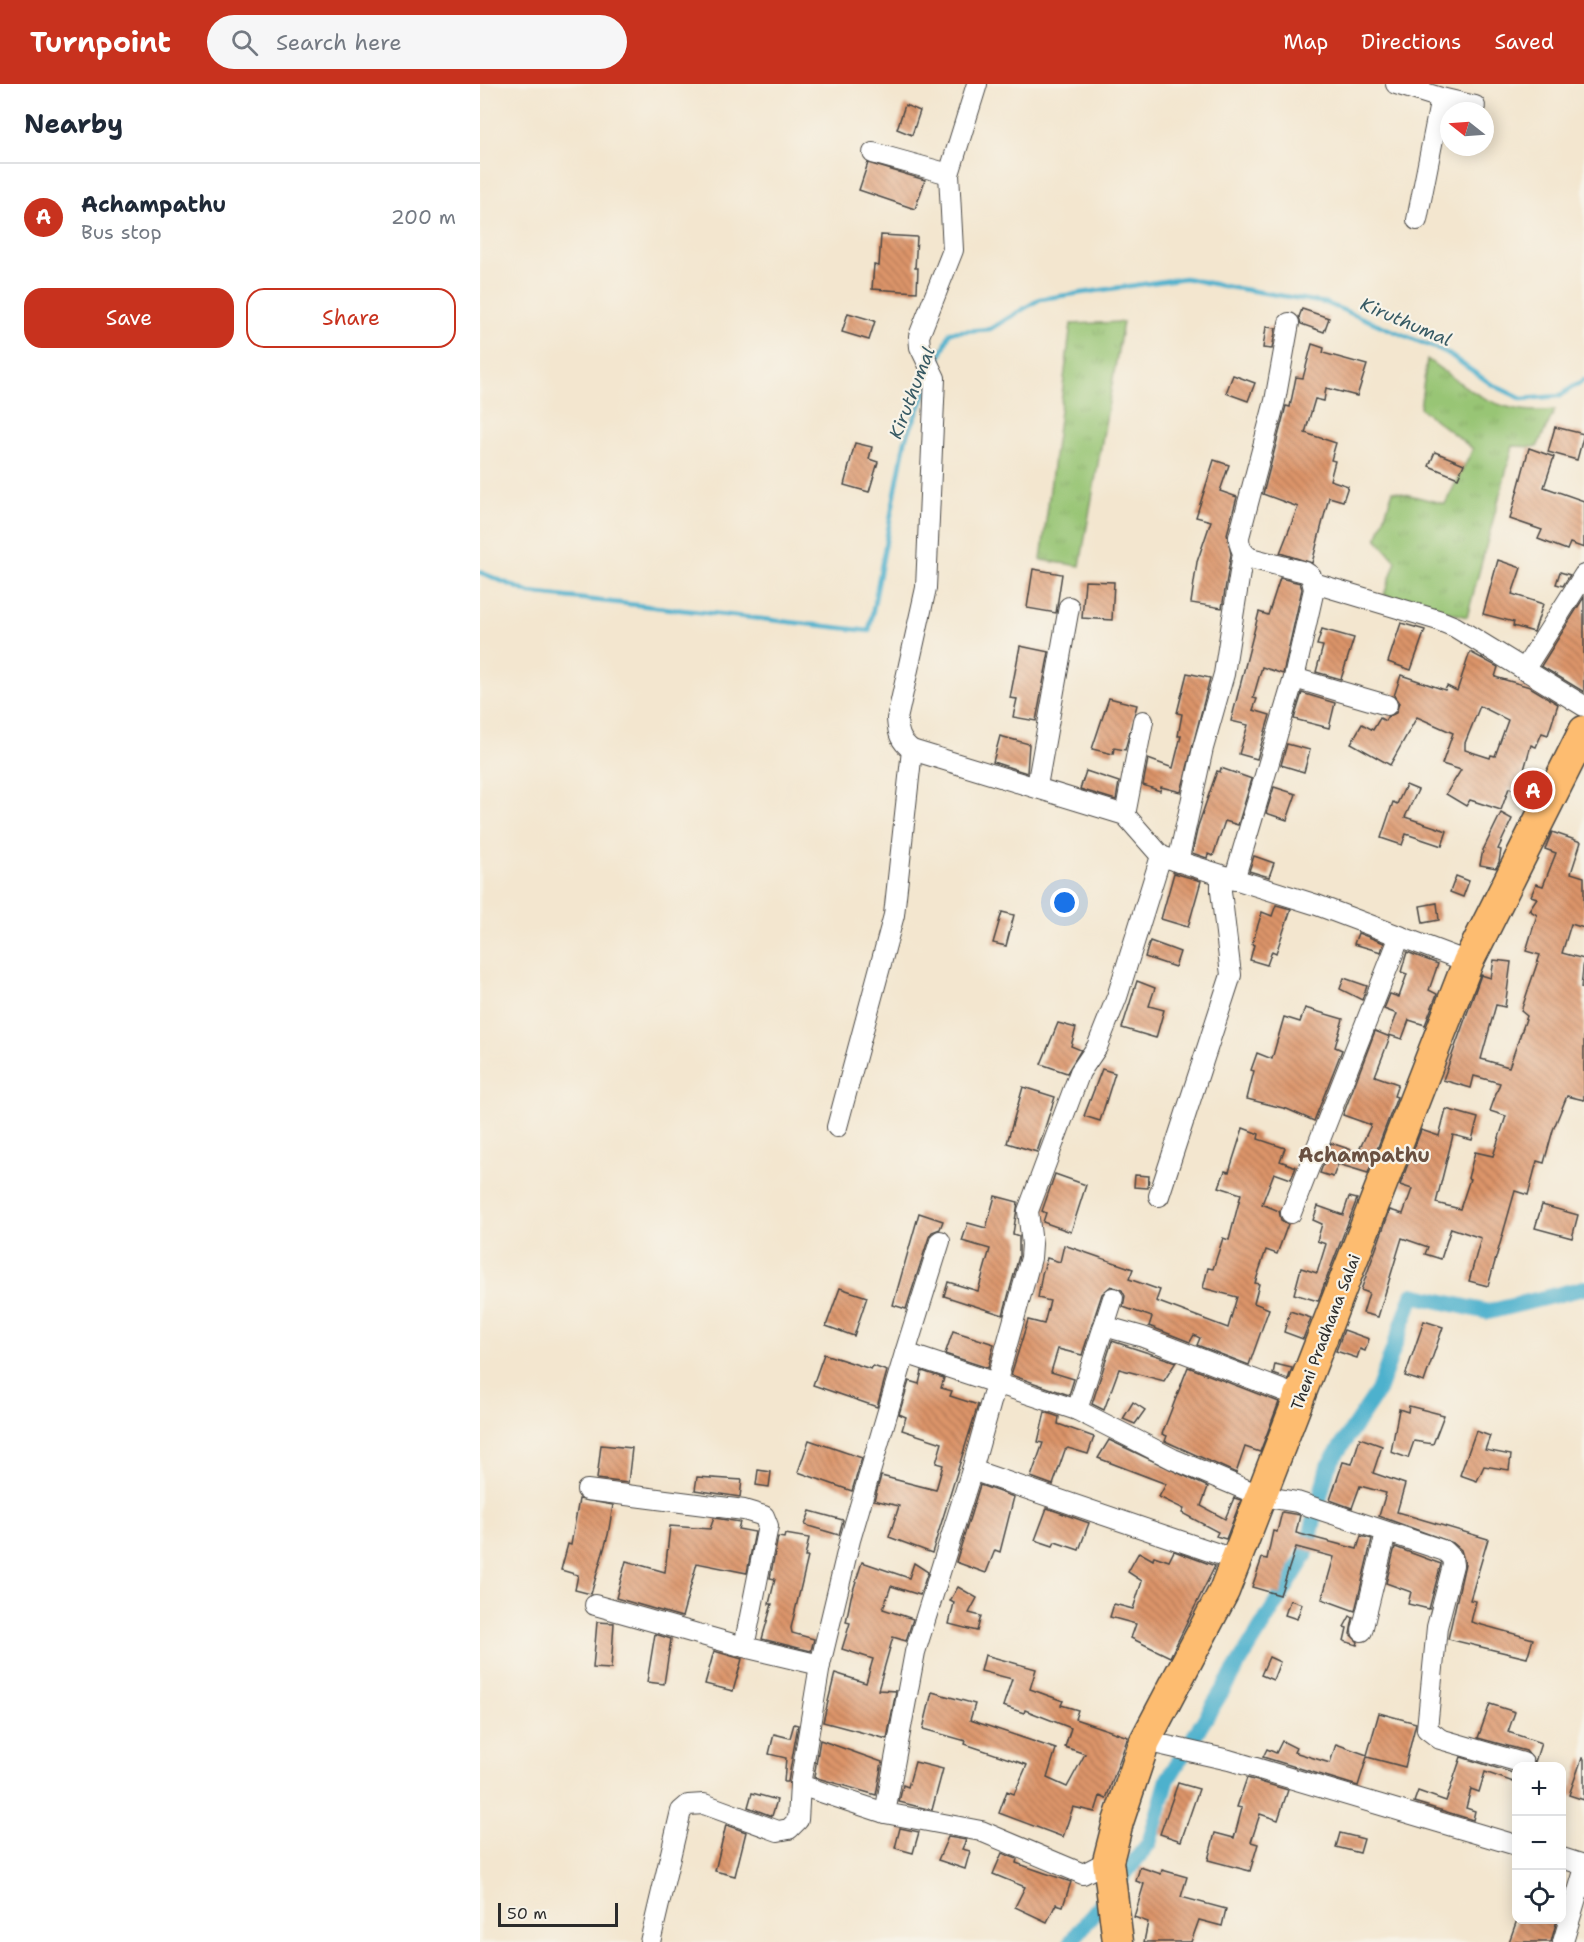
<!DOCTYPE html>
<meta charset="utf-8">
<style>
:root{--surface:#fff;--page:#f6f6f7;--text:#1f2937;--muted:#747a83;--line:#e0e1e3;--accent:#c8321e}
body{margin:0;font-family:"Shantell Sans",sans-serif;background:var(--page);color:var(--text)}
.controls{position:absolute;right:18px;bottom:18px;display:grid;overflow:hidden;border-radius:12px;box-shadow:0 3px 15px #0003}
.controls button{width:54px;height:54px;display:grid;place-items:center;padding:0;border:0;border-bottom:2px solid var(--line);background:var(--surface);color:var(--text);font:30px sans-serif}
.compass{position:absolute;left:960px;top:18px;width:54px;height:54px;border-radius:50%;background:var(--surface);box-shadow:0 3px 15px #0003;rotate:287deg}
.scale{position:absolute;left:18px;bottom:15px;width:120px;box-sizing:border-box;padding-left:6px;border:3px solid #2b2b2b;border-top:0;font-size:16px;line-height:21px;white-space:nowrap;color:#2b2b2b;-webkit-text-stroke:4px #f7f3e8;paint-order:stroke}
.you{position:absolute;left:585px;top:819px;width:21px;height:21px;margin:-15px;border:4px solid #fff;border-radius:50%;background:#1a73e8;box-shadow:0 0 0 9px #1a73e833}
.badge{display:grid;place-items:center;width:39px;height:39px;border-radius:50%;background:var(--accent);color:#fff;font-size:20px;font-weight:700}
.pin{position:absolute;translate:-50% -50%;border:3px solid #fff;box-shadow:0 2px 6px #0006}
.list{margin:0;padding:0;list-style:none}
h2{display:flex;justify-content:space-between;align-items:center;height:78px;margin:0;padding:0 24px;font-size:26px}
h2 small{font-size:20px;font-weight:400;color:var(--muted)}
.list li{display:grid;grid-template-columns:39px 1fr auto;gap:18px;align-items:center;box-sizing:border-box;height:108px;padding:0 24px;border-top:2px solid var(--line)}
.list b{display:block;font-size:22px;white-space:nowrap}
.list p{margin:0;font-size:20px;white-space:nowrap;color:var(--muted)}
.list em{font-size:20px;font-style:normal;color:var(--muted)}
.actions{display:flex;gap:12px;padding:18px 24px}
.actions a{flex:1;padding:14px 0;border:2px solid var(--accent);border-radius:18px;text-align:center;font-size:21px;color:var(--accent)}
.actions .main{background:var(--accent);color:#fff}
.icon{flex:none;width:33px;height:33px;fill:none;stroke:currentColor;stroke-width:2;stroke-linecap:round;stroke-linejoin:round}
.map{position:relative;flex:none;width:1104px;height:1858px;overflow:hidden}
header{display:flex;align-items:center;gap:36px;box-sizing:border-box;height:84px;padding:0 30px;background:var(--accent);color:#fff}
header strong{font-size:28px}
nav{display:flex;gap:33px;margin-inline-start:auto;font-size:21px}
.search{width:420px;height:54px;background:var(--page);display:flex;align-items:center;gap:15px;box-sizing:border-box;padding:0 21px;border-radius:33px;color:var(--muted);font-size:22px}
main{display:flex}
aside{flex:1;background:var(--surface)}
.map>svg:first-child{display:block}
.grass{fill:url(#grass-tufts);stroke:#627850;stroke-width:1.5}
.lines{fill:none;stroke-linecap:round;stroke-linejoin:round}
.stream{stroke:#4eb1cd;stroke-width:4.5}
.canal{stroke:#4eb1cd;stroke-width:16}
.building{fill:url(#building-back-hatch);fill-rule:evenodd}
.minor-casing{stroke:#494744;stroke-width:22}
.primary-casing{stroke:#494744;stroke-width:33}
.minor{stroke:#fff;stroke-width:20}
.primary{stroke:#fdbc70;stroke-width:30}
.labels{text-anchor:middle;stroke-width:4.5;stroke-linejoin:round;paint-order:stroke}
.street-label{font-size:16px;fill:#2b2b2b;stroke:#f7f3e8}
.water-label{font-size:18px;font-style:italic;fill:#375a64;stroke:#f7f3e8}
.quarter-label{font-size:20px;font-weight:bold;fill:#695041;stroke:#f7f3e8}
</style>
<header>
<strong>Turnpoint</strong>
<div class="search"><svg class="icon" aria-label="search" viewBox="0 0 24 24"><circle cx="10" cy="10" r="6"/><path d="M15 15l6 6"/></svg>Search here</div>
<nav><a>Map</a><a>Directions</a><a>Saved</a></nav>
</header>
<main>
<aside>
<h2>Nearby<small></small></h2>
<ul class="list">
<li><span class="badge">A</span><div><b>Achampathu</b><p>Bus stop</p></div><em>200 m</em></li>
</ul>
<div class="actions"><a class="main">Save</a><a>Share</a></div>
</aside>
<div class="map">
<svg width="1104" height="1858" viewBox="0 0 1104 1858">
<defs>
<pattern id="grass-tufts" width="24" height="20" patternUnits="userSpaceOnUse" patternTransform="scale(1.5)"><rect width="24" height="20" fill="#98c574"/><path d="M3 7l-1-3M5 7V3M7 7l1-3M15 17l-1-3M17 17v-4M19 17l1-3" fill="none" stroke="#83a965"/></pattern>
<pattern id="building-back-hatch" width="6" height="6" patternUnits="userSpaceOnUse" patternTransform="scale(1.5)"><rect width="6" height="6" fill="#dc9469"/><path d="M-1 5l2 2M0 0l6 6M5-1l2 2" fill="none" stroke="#b37957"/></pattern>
</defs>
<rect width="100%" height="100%" fill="#f7f3e8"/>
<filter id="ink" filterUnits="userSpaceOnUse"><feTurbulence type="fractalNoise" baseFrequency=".0167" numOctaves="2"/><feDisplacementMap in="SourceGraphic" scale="12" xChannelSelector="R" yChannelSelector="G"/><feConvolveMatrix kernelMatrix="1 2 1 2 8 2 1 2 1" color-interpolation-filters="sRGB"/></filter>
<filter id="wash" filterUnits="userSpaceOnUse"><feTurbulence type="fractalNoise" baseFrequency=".008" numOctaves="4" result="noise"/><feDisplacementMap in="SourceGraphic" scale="24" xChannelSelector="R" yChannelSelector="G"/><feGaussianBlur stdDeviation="1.35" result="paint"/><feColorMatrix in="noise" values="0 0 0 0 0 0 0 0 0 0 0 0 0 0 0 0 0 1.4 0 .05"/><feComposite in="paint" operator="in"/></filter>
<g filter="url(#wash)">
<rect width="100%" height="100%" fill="#f3e6cf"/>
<g class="grass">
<polygon points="643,238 600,482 561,476 591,240"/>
<path d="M947,275C990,306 1018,333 1075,326L1057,363L1033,362L987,533L904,511L916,477L897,455L913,407L965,420L993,365L940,324Z"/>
</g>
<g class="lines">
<g class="stream">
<polyline points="457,281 470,248 510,245 560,215 705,194 743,202 846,219 967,269 1011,300 1042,315 1079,312 1104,296"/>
<polyline points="0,488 50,509 389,547 425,357 447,305"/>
</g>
<polyline class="canal" points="591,1858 669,1759 688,1695 825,1472 848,1382 898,1307 933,1211 1008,1228 1104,1204"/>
</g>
<g id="blocks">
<g class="building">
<polygon points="425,21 440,27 432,51 417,45"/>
<polygon points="388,79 445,96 435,125 379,106"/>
<polygon points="401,151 437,153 435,184 438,184 437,208 392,205 394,181 399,182"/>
<polygon points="822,225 849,234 844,248 821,240 819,233"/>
<polygon points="368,229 395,237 389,256 362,248"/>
<polygon points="786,243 796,244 792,265 783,264"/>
<polygon points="832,260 844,264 843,269 887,281 877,312 846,304 844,317 835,315 825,349 856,359 851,376 855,377 850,396 868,402 863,417 849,413 832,479 800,469 818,423 783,410 806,322 810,323 816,293 823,294"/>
<polygon points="753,291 775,299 768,317 746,309"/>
<polygon points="1075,343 1104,350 1097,376 1068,368"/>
<polygon points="375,359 392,363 389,375 398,378 389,408 364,401"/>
<polygon points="1049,364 1074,373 1064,403 1104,417 1104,464 1090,459 1087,466 1058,455 1062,446 1030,435"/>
<polygon points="955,368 984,380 978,394 949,382"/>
<polygon points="734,376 749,381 740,407 757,413 747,450 751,470 742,524 711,519 717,478 731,437 716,433"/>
<polygon points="1018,476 1041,484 1032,510 1063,520 1054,548 1033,542 1034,538 1003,530"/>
<polygon points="553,485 582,490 576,529 547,524"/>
<polygon points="1080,488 1090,491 1083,502 1076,500"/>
<polygon points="800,494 820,499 822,505 803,590 782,583 773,614 777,615 773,626 790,631 777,675 759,670 768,641 751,637 779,528 788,531"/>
<polygon points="605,497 634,498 632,536 602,534"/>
<polygon points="1104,513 1104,608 1061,582"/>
<polygon points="921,539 945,546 931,586 908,578"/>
<polygon points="842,545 874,554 861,595 836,588 843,562 837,561"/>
<polygon points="540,562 569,568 556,637 533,633 537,615 530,614"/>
<path d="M990,568L1018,583L1015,593L1050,603L1078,620L1068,651L1062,649L1056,663L1051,661L1038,707L1029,704L1021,726L990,716L986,722L966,710L981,686L962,680L973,649L937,633L910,681L871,659L882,640L893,646L900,634L905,637L907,633L916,629L919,619L914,612L921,591L965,606L967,602L977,607ZM1000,622L1028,636L1015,672L1011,671L1010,674L985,666V659Z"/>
<polygon points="707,589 730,594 701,708 681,703 680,707 663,701 668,675 693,684 701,652 698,652 702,630 697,629"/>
<polygon points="822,609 855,619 849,644 814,635"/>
<polygon points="629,614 657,621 645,666 634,664 633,670 612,665"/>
<polygon points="520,652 549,660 547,689 513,678"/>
<polygon points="807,660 830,666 824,688 801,681"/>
<polygon points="741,684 772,695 758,741 745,737 733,772 728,770 727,774 712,769 718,742 737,687 740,688"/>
<polygon points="606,687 639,698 636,716 600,705"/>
<polygon points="926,701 938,706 925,733 967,747 962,762 926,750 922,761 901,754 913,718 917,720"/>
<polygon points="794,703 816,710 807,736 786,729"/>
<polygon points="1021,729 1032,735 1018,765 1021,766 1019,778 1016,784 1000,781 1003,766"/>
<polygon points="1072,748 1101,758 1091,789 1104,793 1104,844 1091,840 1082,869 1104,875 1101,904 1104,905 1104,1016 1087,1012 1073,1046 1064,1079 1057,1077 1048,1111 1035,1107 1008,1202 989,1197 1001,1154 971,1144 961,1175 945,1170 948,1163 922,1154 898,1233 883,1229 889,1209 881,1206 910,1126 923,1130 932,1105 920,1101 941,1046 959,1052 966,1025 998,1034 992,1056 973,1051 956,1119 980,1125 990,1095 988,1094 995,1068 1013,1072 1026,1032 1010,1027 1020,999 994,992 991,1004 963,996 1001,891 1011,894 1014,876 1031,878 1025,923 1016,921 1001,975 1029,983 1047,932 1041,927 1060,871 1046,867 1057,831 1049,826 1057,814 1051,812 1056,800 1063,802 1076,769 1065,765"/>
<polygon points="774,772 794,779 789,793 769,787"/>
<polygon points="694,789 721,797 708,843 681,835"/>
<polygon points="976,792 989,797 983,813 970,808"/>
<polygon points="957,819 959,836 943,839 940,822"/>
<polygon points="796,821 811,825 796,869 792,867 787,881 770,876 774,861 772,860 782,828 792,832"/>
<polygon points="522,828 534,831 526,862 513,859"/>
<polygon points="878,849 904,859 901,868 874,860"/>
<polygon points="670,857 700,868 695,883 665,873"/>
<polygon points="927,868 958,880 949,906 957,910 945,941 929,936 922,955 909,951 917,930 904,925 910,910 919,913 927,890 921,888"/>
<polygon points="864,894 887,902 882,916 860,905"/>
<polygon points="657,897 675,904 669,922 684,926 676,954 642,944"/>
<polygon points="825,924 863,935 855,963 862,966 834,1037 807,1025 767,1015 774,987 771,986 777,969 792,975 804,933 820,938"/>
<polygon points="578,939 596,944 591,962 601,966 587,989 561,980"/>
<polygon points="895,947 910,953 895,992 918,1000 914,1012 917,1013 888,1089 858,1080 853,1093 840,1089 851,1059 878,1068 891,1041 863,1031"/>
<polygon points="622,985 635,989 620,1037 604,1032"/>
<polygon points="543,1003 575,1013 557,1068 527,1059"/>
<polygon points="763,1044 779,1050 778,1055 805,1064 800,1077 816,1083 811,1095 794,1089 782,1120 799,1127 801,1136 808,1140 797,1170 786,1166 775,1199 779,1200 774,1219 789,1225 769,1281 717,1261 720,1254 714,1251 710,1258 669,1242 672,1233 643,1223 645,1212 642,1206 631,1202 622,1210 602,1271 578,1265 571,1288 594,1295 589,1311 531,1291 548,1236 564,1240 570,1217 558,1214 562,1190 567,1174 580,1178 584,1161 653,1185 649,1195 680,1206 676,1217 748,1244 757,1213 723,1204 728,1184 733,1185 743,1154 749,1156 761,1110 739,1103 745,1087 749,1088"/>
<polygon points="575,1090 606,1101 591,1148 563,1138 566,1129 562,1127"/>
<polygon points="655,1091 669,1092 668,1104 654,1103"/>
<polygon points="515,1112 538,1118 533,1150 539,1152 539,1172 523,1231 464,1212 468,1198 498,1207 510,1165 482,1157 488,1139 506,1144"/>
<polygon points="869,1113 877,1115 838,1217 814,1210 821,1184 837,1189 846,1160 837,1157 842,1140 833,1136 838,1122 863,1131"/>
<polygon points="1062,1121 1098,1131 1092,1154 1055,1144"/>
<polygon points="439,1129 463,1137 460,1145 452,1148 449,1153 426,1225 413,1221"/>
<polygon points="360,1204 387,1213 374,1252 346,1242"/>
<polygon points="810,1227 831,1234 823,1255 804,1248"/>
<polygon points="944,1237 963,1243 944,1298 925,1292"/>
<polygon points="864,1246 889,1255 885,1267 880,1265 877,1274 856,1267"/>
<polygon points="473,1247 514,1260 508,1284 465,1270"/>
<polygon points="632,1257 696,1278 684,1297 639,1285 624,1326 612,1320"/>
<polygon points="344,1270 391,1285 393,1282 407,1287 397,1323 333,1301"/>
<polygon points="795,1280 812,1284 808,1295 793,1290"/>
<polygon points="708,1283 799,1318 780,1368 765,1363 756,1389 685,1357 687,1352 682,1350"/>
<polygon points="442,1287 464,1294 461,1304 472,1307 470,1312 498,1321 452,1469 409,1453 419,1422 394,1416 401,1392 456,1406 463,1381 456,1379 462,1359 422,1346 426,1333 419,1330 429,1297 439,1300"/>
<polygon points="653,1318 665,1326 655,1340 643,1335"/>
<polygon points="929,1322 964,1331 953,1360 934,1357 928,1374 911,1368 919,1325 928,1328"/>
<polygon points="565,1328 579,1333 578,1340 614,1353 608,1370 588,1364 585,1366 573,1401 551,1393 563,1359 558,1358"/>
<polygon points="996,1347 1010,1352 1005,1366 1031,1371 1029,1386 1004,1382 997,1397 980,1391"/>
<polygon points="880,1354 902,1362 893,1389 925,1400 917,1428 1008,1455 990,1516 996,1517 991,1538 1053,1555 1047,1574 968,1555 985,1480 981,1466 973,1459 899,1432 906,1409 880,1402 872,1424 850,1416 863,1378 872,1380"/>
<polygon points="329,1356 382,1374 372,1407 318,1388"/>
<polygon points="629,1356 728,1403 721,1422 745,1435 754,1414 761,1416 746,1455 736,1452 738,1448 702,1429 704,1425 679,1413 686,1400 618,1374"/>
<polygon points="121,1361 152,1364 148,1399 117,1395"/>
<polygon points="278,1386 291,1388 289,1403 276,1401"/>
<polygon points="217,1393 262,1396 260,1413 215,1406"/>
<polygon points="500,1401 534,1413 520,1468 515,1466 506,1489 476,1478"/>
<polygon points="99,1415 133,1421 128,1451 111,1510 95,1506 98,1491 81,1486 88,1460 91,1461"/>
<polygon points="567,1424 609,1439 599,1466 575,1458 573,1462 555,1456"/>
<polygon points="330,1427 363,1436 359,1451 325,1441"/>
<polygon points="802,1428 820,1431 816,1449 877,1465 881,1452 892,1455 875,1527 842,1515 854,1473 816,1463 800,1511 772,1503 782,1474 787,1475 793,1447 797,1448"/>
<polygon points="234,1434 260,1438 258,1445 275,1448 267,1489 217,1479 202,1533 136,1514 146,1477 185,1488 190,1442 230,1445"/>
<polygon points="305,1450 329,1454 325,1473 328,1473 311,1544 312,1549 334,1555 331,1567 282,1555 292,1520 289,1520 295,1495 290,1494 298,1453 304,1454"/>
<polygon points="915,1463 961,1480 949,1525 928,1520 931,1508 906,1499"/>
<polygon points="694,1467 735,1482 690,1573 651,1554 656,1540 630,1533 634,1520 653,1525 662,1497 648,1488 659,1468 673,1476 674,1472 689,1477"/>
<polygon points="382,1478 429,1494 434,1479 448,1488 440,1511 411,1502 403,1525 433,1535 426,1557 413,1553 398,1606 416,1607 407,1655 343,1638 355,1589 386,1599 393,1575 362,1565 370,1539 366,1538 371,1513"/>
<polygon points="478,1503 497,1514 489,1529 501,1532 497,1547 469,1540 474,1519 470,1517"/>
<polygon points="810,1516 822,1520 817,1535 805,1531"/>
<polygon points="870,1532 873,1534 870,1550 878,1558 877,1561 864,1557 867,1544 864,1543"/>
<polygon points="117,1538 134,1539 131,1585 113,1584"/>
<polygon points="175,1550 191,1555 184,1600 167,1598"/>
<polygon points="234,1567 262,1575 253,1607 225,1600"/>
<polygon points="505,1571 556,1585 550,1605 583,1617 581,1621 598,1626 595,1635 648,1653 626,1715 620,1712 615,1728 593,1723 583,1753 519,1729 527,1707 534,1710 547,1681 485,1660 486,1657 443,1645 452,1608 495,1620 490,1636 576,1665 567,1694 587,1703 605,1670 585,1663 591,1644 545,1626 544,1629 523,1622 532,1595 501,1587"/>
<polygon points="789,1573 800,1578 793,1596 781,1591"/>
<polygon points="1010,1620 1035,1628 1028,1648 1061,1659 1055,1678 1046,1667 998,1654"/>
<polygon points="899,1629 936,1639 925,1683 887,1673 878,1702 783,1673 787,1665 796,1669 802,1657 816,1664 814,1668 850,1679 856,1660 887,1671"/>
<polygon points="314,1640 318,1641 308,1698 304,1698 306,1674 289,1670 294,1650 310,1654"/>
<polygon points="340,1656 402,1678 396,1711 334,1693"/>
<polygon points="981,1673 1036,1690 1036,1699 1005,1688 999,1708 991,1705 986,1724 995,1727 993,1736 934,1718 938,1707 966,1717"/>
<polygon points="1102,1674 1104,1675 1104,1716 1089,1711"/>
<polygon points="435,1678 463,1685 452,1726 419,1718 423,1701 428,1703"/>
<polygon points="767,1694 808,1706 798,1736 780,1730 771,1758 778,1760 770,1787 728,1776 735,1749 754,1754 762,1724 757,1723"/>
<polygon points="698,1699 719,1705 701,1757 680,1750"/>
<polygon points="272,1709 297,1716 292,1732 268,1723"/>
<polygon points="246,1741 266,1748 255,1792 235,1787"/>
<polygon points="420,1744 439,1748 433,1769 415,1764"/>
<polygon points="860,1749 884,1755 880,1769 856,1763"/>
<polygon points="468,1753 486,1756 482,1765 490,1767 485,1785 458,1776"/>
<polygon points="522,1769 537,1775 536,1779 591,1798 583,1822 576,1820 567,1838 535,1823 545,1803 513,1790"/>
<polygon points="660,1783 681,1790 682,1786 707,1793 701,1813 746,1825 742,1842 719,1836 711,1858 664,1858 668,1838 654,1833 664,1800 656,1797"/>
<polygon points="1037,1836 1077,1836 1071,1858 1029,1858"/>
</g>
</g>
</g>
<g filter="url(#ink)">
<use href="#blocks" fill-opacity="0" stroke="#494744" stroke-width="1.5"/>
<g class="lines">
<g class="minor-casing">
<g id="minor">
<path d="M497,0L469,90L473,166L439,252L440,263L455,294L446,504L417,635C418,649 420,657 432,666L645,731L681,772"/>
<polyline points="916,0 961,14 937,136"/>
<polyline points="961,14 995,22"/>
<polyline points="393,69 469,90"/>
<polyline points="834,499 958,536 975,543 1104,622"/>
<polyline points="1044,586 1104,491"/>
<polyline points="814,594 907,621"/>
<polyline points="557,702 589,523"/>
<polyline points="645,731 663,637"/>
<polyline points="698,778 723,664 744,590 763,469"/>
<path d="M754,796L814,594L834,505L831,492L825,488L770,474C762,468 759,463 759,453L795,317L809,239"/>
<polyline points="357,1043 414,831 432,666"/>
<polyline points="679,1112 751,891 741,807 741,792"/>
<polyline points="811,1129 920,852"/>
<polyline points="624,1242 663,1253 820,1313"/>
<polyline points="425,1269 460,1157"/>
<polyline points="597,1326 633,1214"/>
<polyline points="492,1386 756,1476"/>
<polyline points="107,1406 264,1426 284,1432 288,1442 264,1563 340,1581 370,1456 425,1269 597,1326 693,1375 781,1412 817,1418 965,1467 972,1474 973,1481 957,1543 947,1645 960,1655 1043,1679"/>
<polyline points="115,1521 264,1563"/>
<polyline points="882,1547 906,1449"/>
<polyline points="340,1581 320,1701 405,1729"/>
<polyline points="665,1657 749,1676 1036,1761"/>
<polyline points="1082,1774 1104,1781"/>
<polyline points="628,1777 603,1790 501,1747 405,1729 435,1568 492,1386 551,1174 552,1160 548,1127 600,988 617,963 637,913 681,772 837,821 988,878"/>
<polyline points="170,1858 201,1727 208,1721 224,1720 298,1747 309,1745 318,1736 320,1701"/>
<polyline points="1083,1858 1104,1787"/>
</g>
</g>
<g class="primary-casing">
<polyline id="primary" points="638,1858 628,1777 638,1738 665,1657 744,1507 988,878 1104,647"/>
</g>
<use href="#minor" class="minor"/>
<use href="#primary" class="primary"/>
</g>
</g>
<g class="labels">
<g class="street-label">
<text transform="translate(845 1248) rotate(-69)" y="6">Theni Pradhana Salai</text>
</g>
<g class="water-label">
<text transform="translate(926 238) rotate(23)" y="6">Kiruthumal</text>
<text transform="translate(432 309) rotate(-69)" y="6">Kiruthumal</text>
</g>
<g class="quarter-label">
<text x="884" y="1078">Achampathu</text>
</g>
</g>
</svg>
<div class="controls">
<button>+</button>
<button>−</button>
<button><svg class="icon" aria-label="locate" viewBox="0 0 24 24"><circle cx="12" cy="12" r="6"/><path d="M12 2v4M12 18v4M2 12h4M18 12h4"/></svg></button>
</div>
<svg class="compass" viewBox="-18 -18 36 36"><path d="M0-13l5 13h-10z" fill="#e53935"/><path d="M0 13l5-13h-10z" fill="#747a83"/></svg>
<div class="scale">50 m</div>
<div class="you"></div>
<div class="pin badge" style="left:1053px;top:706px">A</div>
</div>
</main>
